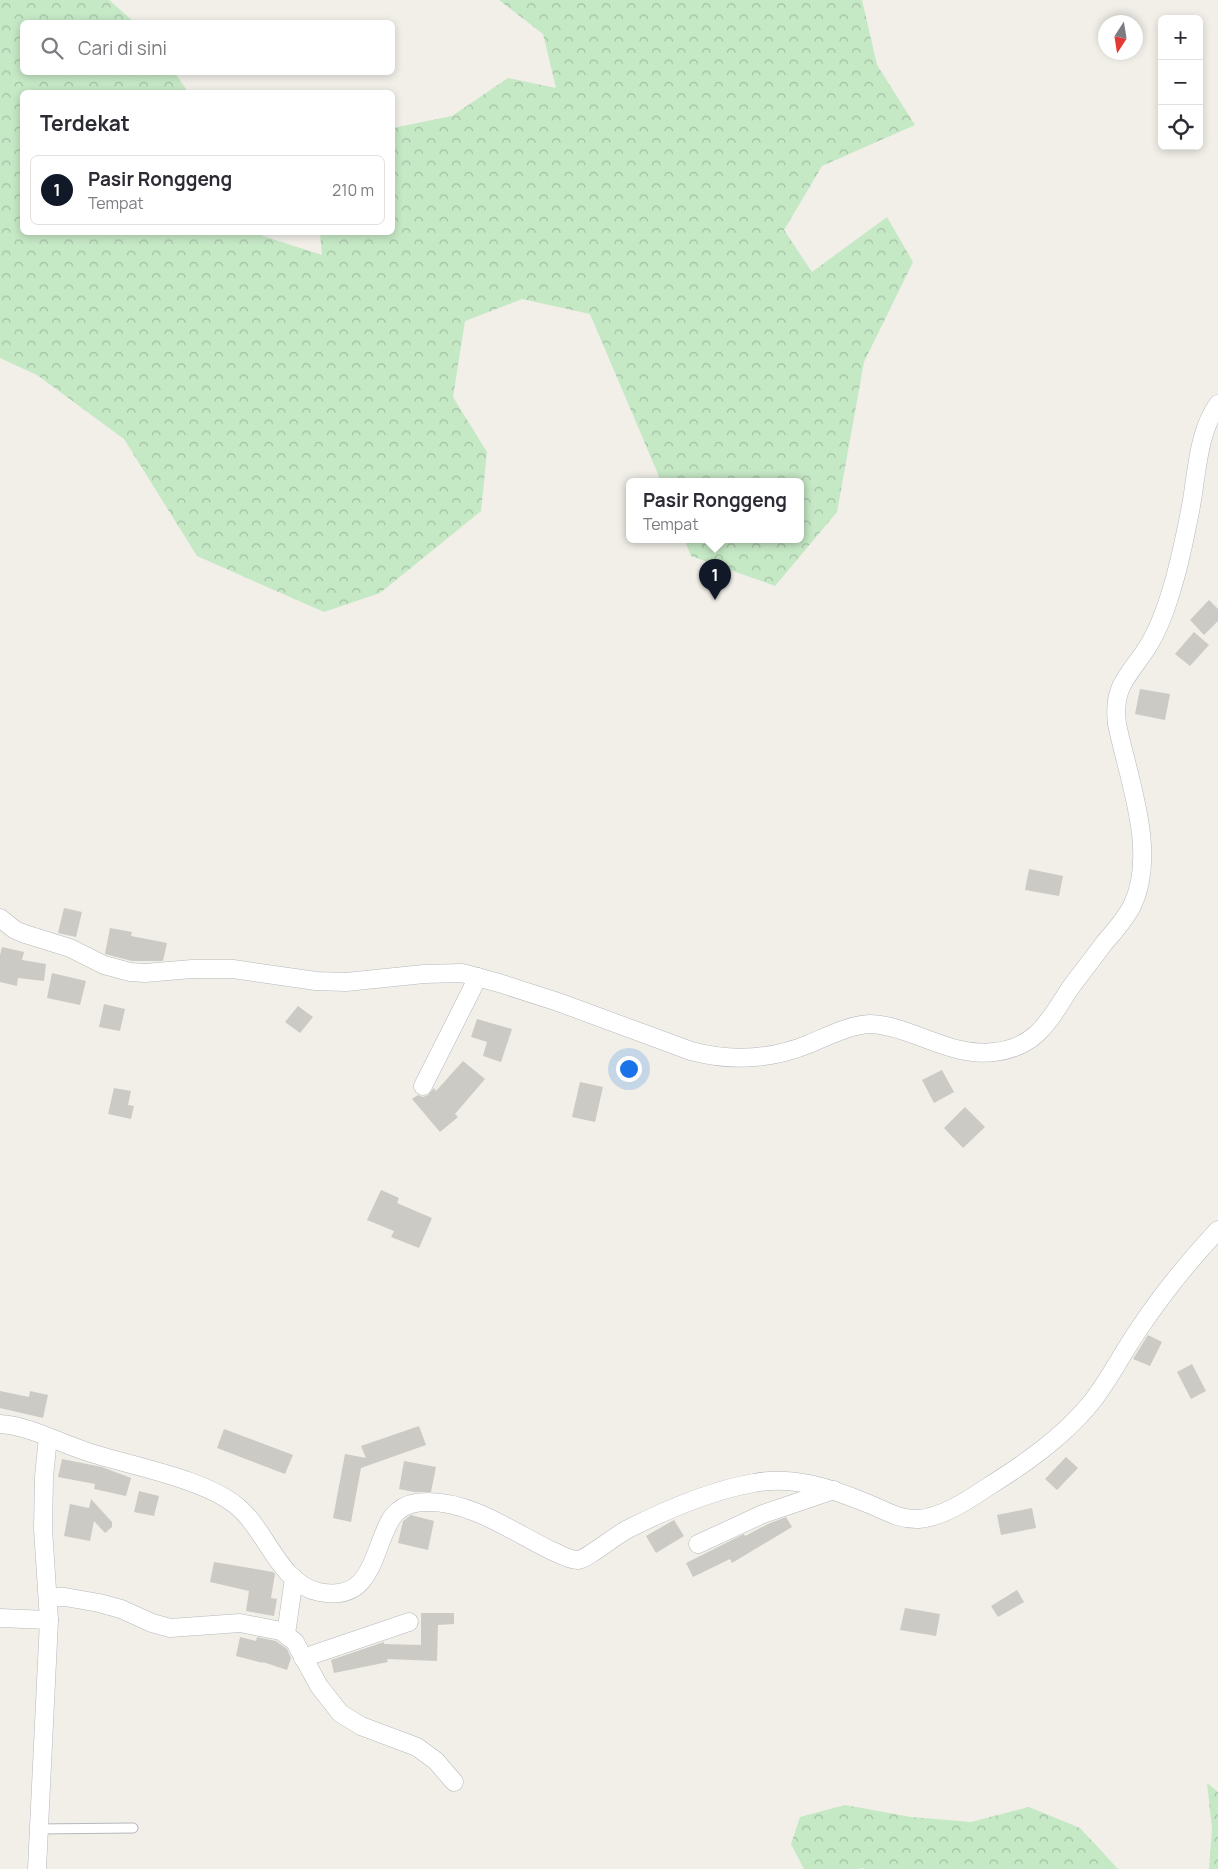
<!DOCTYPE html>
<html lang="id">
<meta charset="utf-8">
<style>
:root{--surface:#fff;--page:#f2f2f3;--text:#2b2b33;--muted:#7c7c81;--line:#e1e1e2;--accent:#111827}
body{margin:0;font-family:Manrope,sans-serif;background:var(--page);color:var(--text)}
.controls{position:absolute;right:15px;top:15px;display:grid;overflow:hidden;border-radius:8px;box-shadow:0 2px 8px #0003}
.controls button{width:45px;height:45px;display:grid;place-items:center;padding:0;border:0;border-bottom:1px solid var(--line);background:var(--surface);color:var(--text);font:25px sans-serif}
.compass{position:absolute;left:1098px;top:15px;width:45px;height:45px;border-radius:50%;background:var(--surface);box-shadow:0 2px 8px #0003;rotate:192deg}
.you{position:absolute;left:628px;top:1068px;width:18px;height:18px;margin:-12px;border:4px solid #fff;border-radius:50%;background:#1a73e8;box-shadow:0 0 0 8px #1a73e833}
.badge{display:grid;place-items:center;width:32px;height:32px;border-radius:50%;background:var(--accent);color:#fff;font-size:16px;font-weight:700}
.pin{position:absolute;translate:-50% -41px;filter:drop-shadow(0 1px 2px #0008)}
.pin::after{content:'';position:absolute;top:26px;width:18px;height:15px;background:inherit;clip-path:polygon(0 0,100% 0,50% 100%)}
.popup{position:absolute;left:626px;top:478px;width:178px;height:65px;box-sizing:border-box;display:grid;place-content:center;border-radius:8px;background:var(--surface);filter:drop-shadow(0 1px 4px #0005);font-size:16px;white-space:nowrap;color:var(--muted)}
.popup b{font-size:19px;color:var(--text)}
.popup::after{content:'';position:absolute;left:50%;top:100%;margin-left:-10px;border:10px solid transparent;border-top-color:var(--surface)}
.list{margin:0;padding:0;list-style:none}
h2{display:flex;justify-content:space-between;align-items:center;height:65px;margin:0;padding:0 20px;font-size:21px}
h2 small{font-size:16px;font-weight:400;color:var(--muted)}
.list li{display:grid;grid-template-columns:32px 1fr auto;gap:15px;align-items:center;box-sizing:border-box;height:70px;margin:0 10px 10px;padding:0 10px;border:1px solid var(--line);border-radius:8px}
.list b{display:block;font-size:19px;white-space:nowrap}
.list p{margin:0;font-size:16px;white-space:nowrap;color:var(--muted)}
.list em{font-size:16px;font-style:normal;color:var(--muted)}
.icon{flex:none;width:28px;height:28px;fill:none;stroke:currentColor;stroke-width:2;stroke-linecap:round;stroke-linejoin:round}
.map{position:relative;flex:none;width:1218px;height:1869px;overflow:hidden}
.search{position:absolute;background:var(--surface);box-shadow:0 2px 8px #0003;left:20px;top:20px;width:375px;height:55px;display:flex;align-items:center;gap:12px;box-sizing:border-box;padding:0 18px;border-radius:8px;color:var(--muted);font-size:19px}
.panel{position:absolute;background:var(--surface);box-shadow:0 2px 8px #0003;left:20px;top:90px;width:375px;height:145px;border-radius:8px}
.map>svg:first-child{display:block}
.forest{fill:url(#forest-crowns)}
.building{fill:#cccac5}
.lines{fill:none;stroke-linecap:round;stroke-linejoin:round}
.lane-casing{stroke:#b5b8bc;stroke-width:11}
.street-casing{stroke:#b5b8bc;stroke-width:19}
.lane{stroke:#fff;stroke-width:9}
.street{stroke:#fff;stroke-width:18}
</style>
<div class="map">
<svg width="1218" height="1869" viewBox="0 0 1218 1869">
<defs>
<pattern id="forest-crowns" width="20" height="18" patternUnits="userSpaceOnUse" patternTransform="scale(1.25)"><rect width="20" height="18" fill="#c5e8c5"/><path d="M2 6a3 3 0 1 1 6 0M12 15a3 3 0 1 1 6 0" fill="none" stroke="#a3c0a4"/></pattern>
</defs>
<rect width="100%" height="100%" fill="#f1efe8"/>
<g class="forest">
<polygon points="0,0 109,0 134,22 22,22 22,72 175,73 188,92 22,92 22,232 259,233 263,236 322,255 320,233 392,232 393,128 452,116 508,78 556,88 543,34 499,0 862,0 877,65 915,125 822,166 784,230 812,272 887,217 913,262 864,362 837,512 775,586 691,556 684,539 800,539 800,481 661,481 590,314 522,299 465,321 453,397 487,452 481,511 380,593 324,612 197,556 124,439 37,375 0,358"/>
<polygon points="1207,1783 1218,1792 1218,1869 1209,1869 1212,1829"/>
<polygon points="845,1805 911,1817 971,1822 1029,1807 1080,1828 1118,1869 864,1869 863,1868 859,1869 804,1869 791,1844 800,1817"/>
</g>
<g class="building">
<polygon points="1209,600 1218,609 1218,621 1204,635 1190,620"/>
<polygon points="1194,632 1209,645 1190,666 1175,654"/>
<polygon points="1140,689 1170,694 1165,720 1135,714"/>
<polygon points="1029,869 1063,876 1059,896 1025,890"/>
<polygon points="64,908 82,912 76,937 58,933"/>
<polygon points="110,928 132,932 131,936 167,943 163,961 132,961 105,954"/>
<polygon points="2,947 24,952 22,960 46,964 44,981 18,978 17,986 0,982 0,955"/>
<polygon points="52,973 86,981 80,1005 47,998"/>
<polygon points="104,1004 125,1009 120,1031 99,1027"/>
<polygon points="298,1006 313,1017 300,1033 285,1022"/>
<polygon points="477,1019 512,1029 501,1062 483,1056 487,1042 471,1037"/>
<polygon points="463,1061 485,1079 455,1114 458,1117 440,1132 412,1099 418,1095 423,1097 428,1095 434,1088 436,1091"/>
<polygon points="942,1070 954,1092 934,1103 922,1080"/>
<polygon points="580,1082 603,1087 595,1122 572,1117"/>
<polygon points="114,1088 131,1091 128,1105 134,1106 131,1119 108,1114"/>
<polygon points="965,1107 985,1127 963,1148 944,1128"/>
<polygon points="381,1190 399,1198 397,1203 432,1218 419,1248 391,1237 394,1231 367,1220"/>
<polygon points="1148,1335 1162,1342 1150,1366 1133,1359"/>
<polygon points="1192,1364 1206,1391 1191,1399 1177,1372"/>
<polygon points="0,1391 29,1397 30,1391 48,1395 43,1418 0,1408"/>
<polygon points="419,1426 426,1445 361,1468 351,1522 333,1518 345,1454 366,1458 361,1446"/>
<polygon points="224,1429 293,1455 285,1474 217,1448"/>
<polygon points="1066,1457 1078,1468 1057,1490 1045,1479"/>
<polygon points="62,1459 102,1467 131,1478 126,1496 94,1489 95,1484 58,1477"/>
<polygon points="404,1461 436,1467 431,1492 414,1492 399,1489"/>
<polygon points="139,1491 159,1496 154,1516 134,1512"/>
<polygon points="91,1499 112,1522 112,1527 105,1533 94,1521 90,1541 64,1536 70,1504 89,1508"/>
<polygon points="1032,1508 1036,1528 1001,1535 997,1515"/>
<polygon points="411,1515 434,1521 428,1550 398,1543 403,1521"/>
<polygon points="786,1517 792,1527 732,1563 730,1559 693,1577 686,1563 744,1534 745,1536 768,1524"/>
<polygon points="674,1520 684,1536 656,1553 646,1536"/>
<polygon points="214,1562 273,1572 275,1574 271,1598 277,1599 274,1616 246,1611 249,1591 210,1582"/>
<polygon points="1017,1590 1024,1602 998,1617 991,1606"/>
<polygon points="905,1608 940,1614 936,1636 900,1630"/>
<polygon points="421,1613 454,1613 454,1624 438,1625 437,1661 387,1659 388,1662 334,1673 331,1660 384,1642 384,1644 421,1645"/>
<polygon points="240,1637 256,1641 257,1637 276,1641 287,1649 291,1658 287,1670 263,1662 263,1663 236,1656"/>
</g>
<g class="lines">
<g class="lane-casing">
<polyline id="lane" points="38,1829 133,1828"/>
</g>
<g class="street-casing">
<g id="street">
<path d="M0,918L15,930L25,934L70,948L104,965L130,972L145,973L192,969H233L316,981L346,982L424,974L462,973L499,983L558,1002L691,1051C732,1062 770,1060 809,1044C828,1036 849,1025 870,1024C883,1024 895,1028 907,1032C936,1042 963,1056 994,1052C1038,1047 1049,1020 1071,987C1082,972 1094,957 1105,942C1115,931 1125,919 1132,906C1158,853 1128,778 1117,724C1112,683 1131,675 1150,643C1158,629 1164,614 1169,598C1179,568 1185,537 1191,506C1197,473 1198,432 1218,404"/>
<polyline points="423,1086 478,977"/>
<path d="M0,1424C30,1426 57,1442 85,1451C129,1466 204,1478 238,1507C266,1530 280,1584 319,1592C363,1601 370,1569 383,1536C387,1527 390,1517 398,1511C406,1504 416,1502 426,1502C471,1501 511,1531 550,1550C558,1553 568,1560 578,1560C587,1559 616,1535 628,1529C666,1510 712,1490 754,1483C793,1475 833,1489 869,1504C886,1511 900,1520 919,1519C942,1517 967,1501 986,1488C1023,1465 1062,1438 1090,1404C1109,1381 1122,1353 1139,1329C1162,1294 1190,1260 1218,1230"/>
<polyline points="698,1544 763,1514 834,1490"/>
<polyline points="48,1597 65,1597 99,1603 121,1609 152,1623 170,1628 240,1623 281,1631 295,1642 319,1686 340,1713 361,1726 417,1747 436,1761 454,1782"/>
<polyline points="0,1618 49,1620"/>
<polyline points="286,1634 294,1578"/>
<polyline points="303,1658 409,1622"/>
<polyline points="37,1869 49,1620 43,1529 44,1477 48,1437"/>
</g>
</g>
<use href="#lane" class="lane"/>
<use href="#street" class="street"/>
</g>
</svg>
<div class="controls">
<button>+</button>
<button>−</button>
<button><svg class="icon" aria-label="locate" viewBox="0 0 24 24"><circle cx="12" cy="12" r="6"/><path d="M12 2v4M12 18v4M2 12h4M18 12h4"/></svg></button>
</div>
<svg class="compass" viewBox="-18 -18 36 36"><path d="M0-13l5 13h-10z" fill="#e53935"/><path d="M0 13l5-13h-10z" fill="#7c7c81"/></svg>
<div class="you"></div>
<div class="pin badge" style="left:715px;top:600px">1</div>
<div class="popup"><b>Pasir Ronggeng</b>Tempat</div>
<div class="search"><svg class="icon" aria-label="search" viewBox="0 0 24 24"><circle cx="10" cy="10" r="6"/><path d="M15 15l6 6"/></svg>Cari di sini</div>
<section class="panel">
<h2>Terdekat<small></small></h2>
<ul class="list">
<li><span class="badge">1</span><div><b>Pasir Ronggeng</b><p>Tempat</p></div><em>210 m</em></li>
</ul>
</section>
</div>
